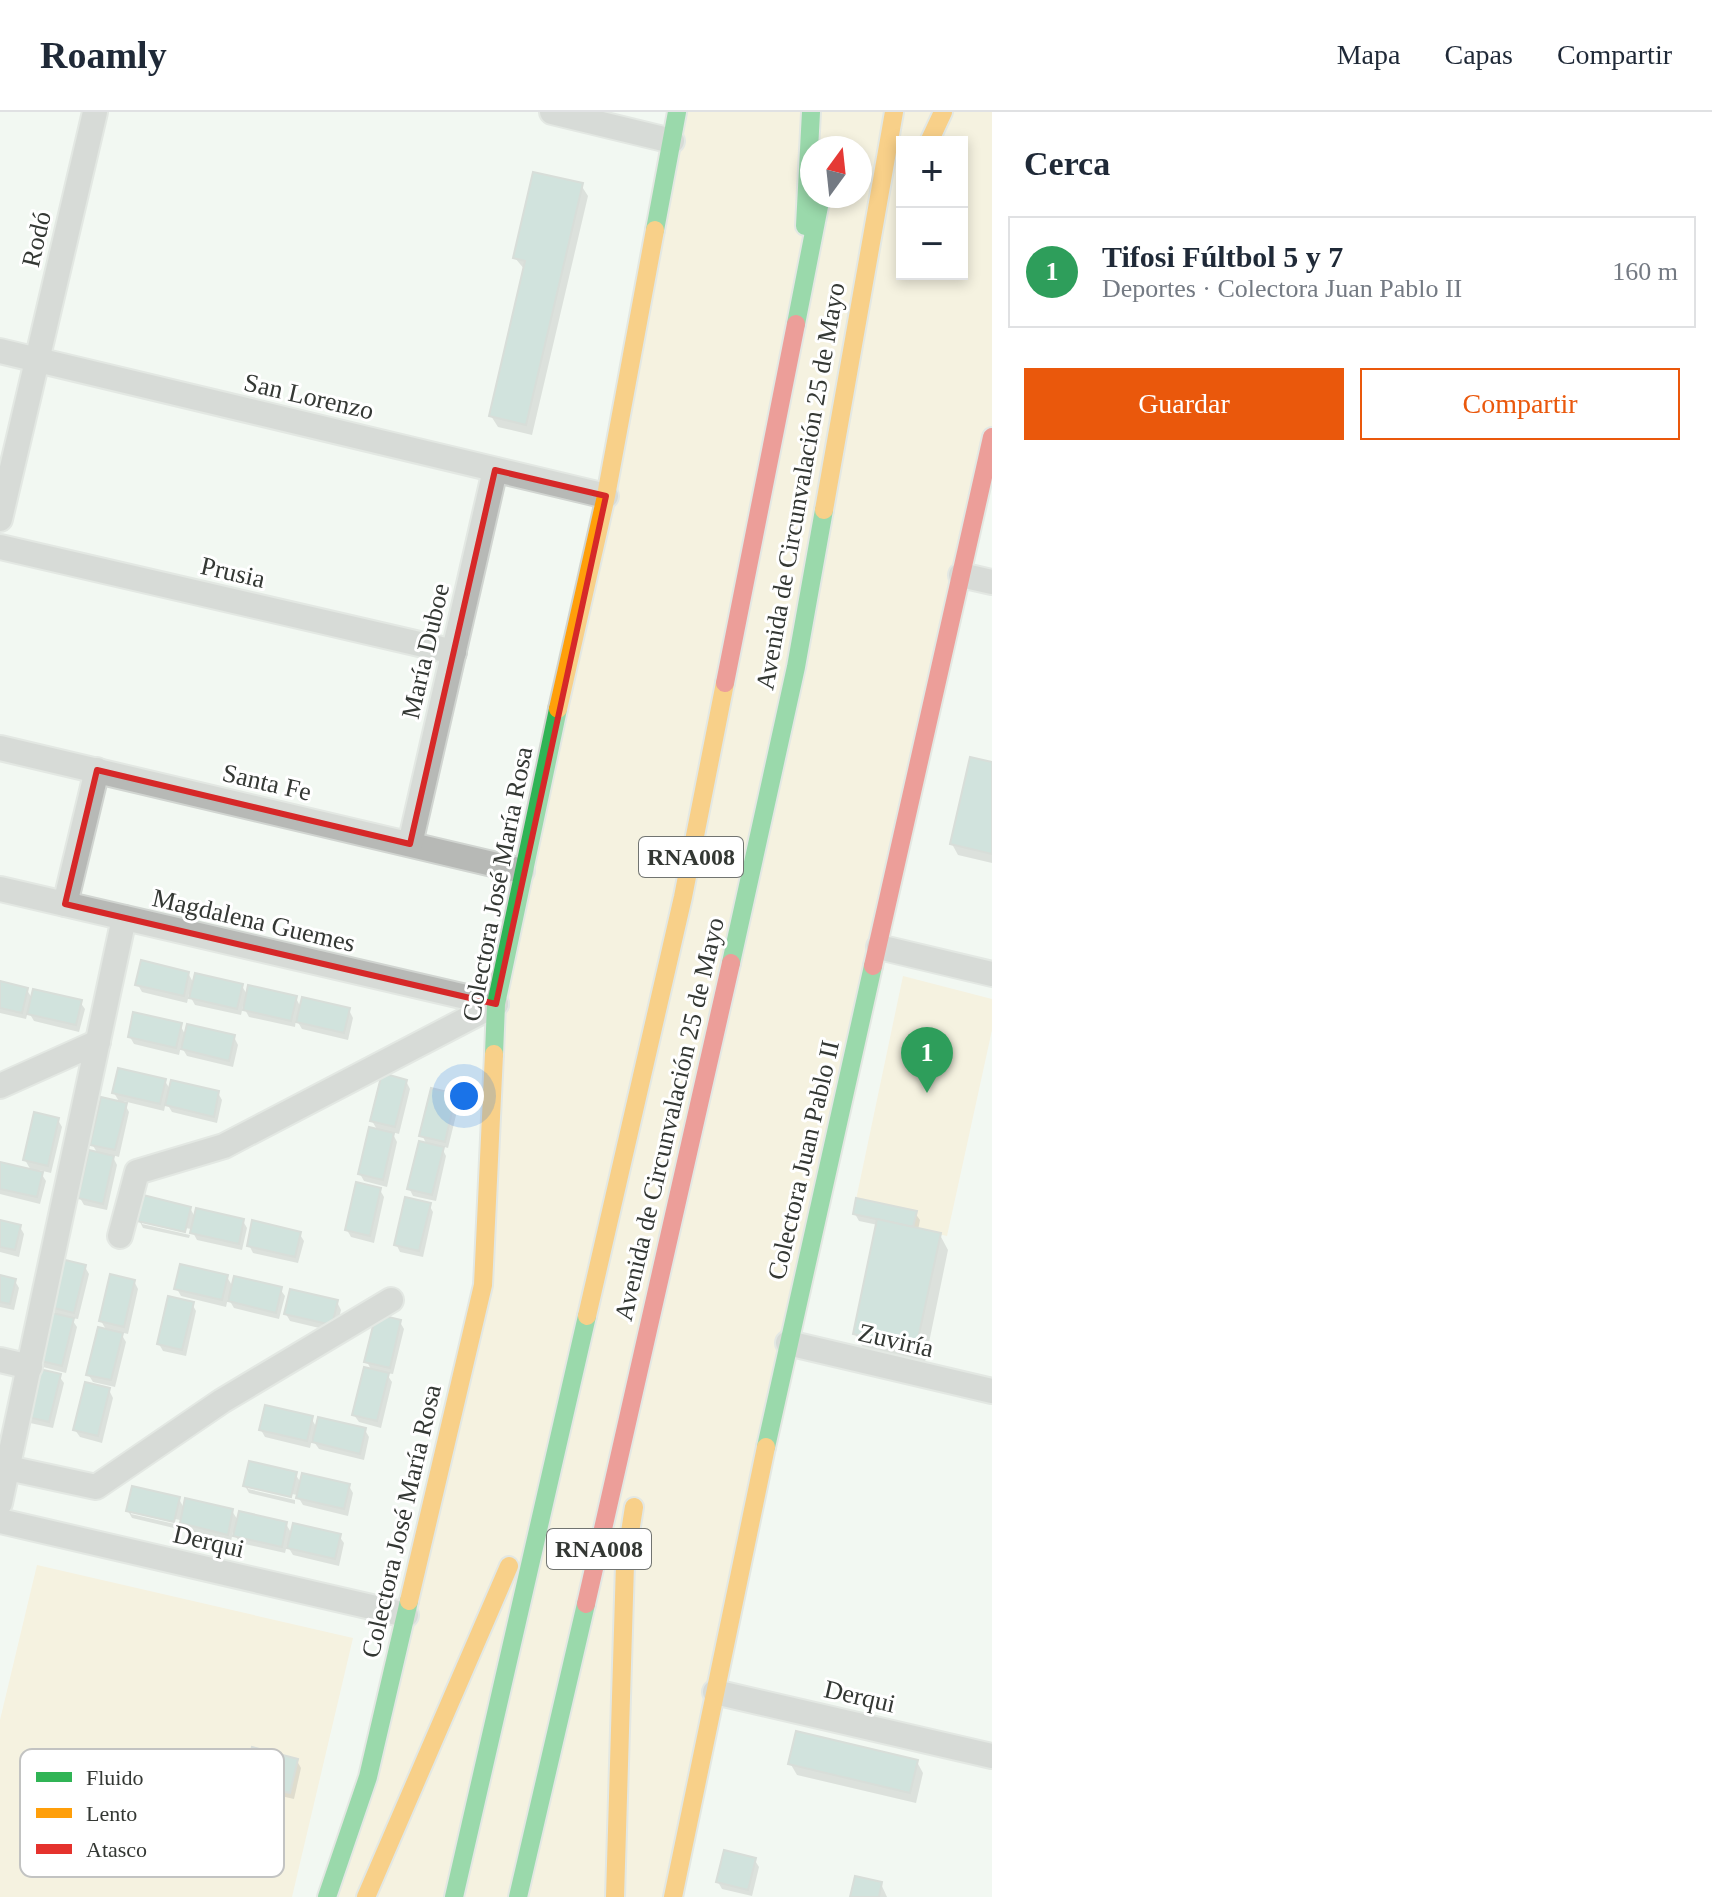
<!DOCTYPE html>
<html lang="es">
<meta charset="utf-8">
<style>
:root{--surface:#fff;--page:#f2f2f3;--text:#1f2937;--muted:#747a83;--line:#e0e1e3;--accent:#ea580c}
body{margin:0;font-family:"Times New Roman",serif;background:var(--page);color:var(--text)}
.controls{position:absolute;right:24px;top:24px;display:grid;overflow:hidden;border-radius:0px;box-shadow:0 4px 12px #0003}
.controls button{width:72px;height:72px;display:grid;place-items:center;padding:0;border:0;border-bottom:2px solid var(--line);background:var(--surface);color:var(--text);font:40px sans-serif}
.compass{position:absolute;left:800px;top:24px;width:72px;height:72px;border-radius:50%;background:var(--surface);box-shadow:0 4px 12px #0003;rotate:15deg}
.you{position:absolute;left:464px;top:984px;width:28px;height:28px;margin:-20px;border:6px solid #fff;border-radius:50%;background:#1a73e8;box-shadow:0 0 0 12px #1a73e833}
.badge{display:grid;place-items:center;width:52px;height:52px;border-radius:50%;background:var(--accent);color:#fff;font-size:26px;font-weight:700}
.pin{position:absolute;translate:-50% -66px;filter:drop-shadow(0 2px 4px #0008)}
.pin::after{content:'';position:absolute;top:42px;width:28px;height:24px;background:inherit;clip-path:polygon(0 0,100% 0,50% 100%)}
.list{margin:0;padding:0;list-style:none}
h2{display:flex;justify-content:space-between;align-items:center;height:104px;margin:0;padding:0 32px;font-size:34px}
h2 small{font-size:26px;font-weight:400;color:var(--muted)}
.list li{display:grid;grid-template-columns:52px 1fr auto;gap:24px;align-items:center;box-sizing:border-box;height:112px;margin:0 16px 16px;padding:0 16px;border:2px solid var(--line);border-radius:0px}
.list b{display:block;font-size:30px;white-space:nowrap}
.list p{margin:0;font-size:26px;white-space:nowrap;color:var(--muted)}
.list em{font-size:26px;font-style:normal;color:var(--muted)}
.actions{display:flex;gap:16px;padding:24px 32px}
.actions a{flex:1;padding:18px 0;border:2px solid var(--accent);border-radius:0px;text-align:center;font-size:28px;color:var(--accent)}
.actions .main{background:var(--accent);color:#fff}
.map{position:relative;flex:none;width:992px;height:1785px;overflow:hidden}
header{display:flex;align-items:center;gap:48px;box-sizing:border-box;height:112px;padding:0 40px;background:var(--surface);border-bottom:2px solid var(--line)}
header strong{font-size:38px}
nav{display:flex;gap:44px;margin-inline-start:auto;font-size:28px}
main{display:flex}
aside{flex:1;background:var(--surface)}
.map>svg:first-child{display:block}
.green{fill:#f9eaca;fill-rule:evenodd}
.shadow{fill:#0003}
.building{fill:#a9cac3;stroke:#b8beba;stroke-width:2}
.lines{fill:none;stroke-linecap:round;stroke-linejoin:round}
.street-casing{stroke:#d1d5d1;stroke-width:28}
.fast-casing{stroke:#d1d5d1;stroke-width:22}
.slow-casing{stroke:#d1d5d1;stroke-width:22}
.jam-casing{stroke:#d1d5d1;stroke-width:22}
.street{stroke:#b7b9b6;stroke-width:24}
.fast{stroke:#30b455;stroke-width:18}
.slow{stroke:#ff9f0a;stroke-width:18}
.jam{stroke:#e5322d;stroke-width:18}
.marked{fill:none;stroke:#d62828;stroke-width:6;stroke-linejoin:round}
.labels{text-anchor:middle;stroke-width:6;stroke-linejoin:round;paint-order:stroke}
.shield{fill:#fff;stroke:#717471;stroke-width:2}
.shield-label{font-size:24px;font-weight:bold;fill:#343834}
.street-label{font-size:26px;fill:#343834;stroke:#fff}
.key{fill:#fff;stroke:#c2c3c2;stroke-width:2}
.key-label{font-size:22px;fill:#343834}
</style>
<header>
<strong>Roamly</strong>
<nav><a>Mapa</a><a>Capas</a><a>Compartir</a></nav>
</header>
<main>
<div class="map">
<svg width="992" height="1785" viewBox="0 0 992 1785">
<rect width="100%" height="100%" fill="#f2f8f2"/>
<g class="green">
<path d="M677,0H992V325L673,1785H327L483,1173L496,892ZM902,30H962V162H902ZM812,36H860V84H812Z"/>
<polygon points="903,864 992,887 992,918 947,1124 853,1102"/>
<polygon points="37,1453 353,1526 292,1785 0,1785 0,1608"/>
</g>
<g class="shadow">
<polygon points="581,73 588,84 532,323 498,315 491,304 525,158 515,146"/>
<polygon points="992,652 992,751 958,743 952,732"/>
<polygon points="188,861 194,872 242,874 248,884 296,886 301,896 349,898 353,906 348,928 302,917 296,907 295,915 249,905 243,894 241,903 195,893 189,882 187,891 142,880 138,873"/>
<polygon points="0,871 27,878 33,888 80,890 85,897 79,920 34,909 28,899 26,907 0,901"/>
<polygon points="180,913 186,924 234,925 238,933 233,955 187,944 181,934 179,943 134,932 130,925"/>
<polygon points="165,969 171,979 218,981 222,988 217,1011 172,1000 166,990 164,999 123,989 129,1000 119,1045 112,1043 117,1053 107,1098 84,1093 80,1086 98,1042 92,1032 120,991 114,981"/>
<polygon points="406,969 410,977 399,1022 392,1020 397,1030 387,1075 364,1069 360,1062 378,1019 372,1009"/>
<polygon points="455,983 459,991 448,1036 441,1034 446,1044 436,1089 413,1084 409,1076 427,1033 422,1023"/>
<polygon points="58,1008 62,1015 51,1061 39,1058 46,1069 40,1092 0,1082 0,1052 32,1060 25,1048"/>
<polygon points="380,1078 384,1085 374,1131 351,1125 347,1118"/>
<polygon points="144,1086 190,1096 196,1107 198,1098 243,1109 247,1116 242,1138 197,1128 191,1117 142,1108 142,1112 190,1123 189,1126 143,1116 139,1108"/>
<polygon points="429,1093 433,1100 423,1145 400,1140 396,1132"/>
<polygon points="915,1101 920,1108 918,1118 940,1123 948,1138 925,1250 864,1237 855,1222 878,1113 859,1109 855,1102"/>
<polygon points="0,1111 20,1115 24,1122 19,1145 0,1140"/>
<polygon points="299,1121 304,1129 298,1151 253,1141 249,1133"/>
<polygon points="85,1155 89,1162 78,1207 71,1206 77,1215 66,1261 43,1255 39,1248 57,1204 52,1195"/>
<polygon points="0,1165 15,1169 19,1176 14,1198 0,1195"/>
<polygon points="227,1165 233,1175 280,1177 285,1184 279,1207 234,1196 228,1186 226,1195 181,1184 177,1177"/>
<polygon points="134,1169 138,1177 128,1222 120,1220 126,1230 115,1275 93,1270 88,1262 107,1219 101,1209"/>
<polygon points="337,1190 341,1198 336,1220 290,1209 286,1202"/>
<polygon points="192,1192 196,1199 186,1244 163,1239 159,1232"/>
<polygon points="400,1210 404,1217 393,1262 386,1261 392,1270 381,1316 359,1310 354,1303 372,1259 367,1250"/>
<polygon points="59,1264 64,1271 53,1316 30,1311 26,1304"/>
<polygon points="109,1278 113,1286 102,1331 80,1325 75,1318"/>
<polygon points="311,1306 317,1316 365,1318 369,1325 364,1348 319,1337 312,1327 310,1336 265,1325 261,1318"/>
<polygon points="250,1351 295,1362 302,1372 304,1364 349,1374 353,1381 348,1404 303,1393 297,1383 248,1373 248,1377 295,1388 295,1392 249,1381 245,1374"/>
<polygon points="133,1376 179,1387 185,1398 187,1389 232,1399 239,1410 241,1401 286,1412 292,1422 294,1413 339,1424 344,1431 339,1454 293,1443 287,1433 285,1441 240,1431 233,1420 231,1429 186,1418 180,1408 131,1398 131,1402 179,1413 178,1417 132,1406 128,1399"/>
<polygon points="297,1649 301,1656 294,1687 250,1677 246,1669"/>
<polygon points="917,1650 923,1661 916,1691 797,1663 790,1651"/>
<polygon points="754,1747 759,1755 752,1784 722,1777 718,1770"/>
<polygon points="881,1772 887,1785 853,1785"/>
</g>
<g class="building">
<polygon points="533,60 583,71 526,313 489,304 525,149 513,146"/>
<polygon points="970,645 992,650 992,742 950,732"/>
<polygon points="141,848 189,860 184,884 135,873"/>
<polygon points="195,861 243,872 237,897 189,886"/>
<polygon points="0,869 28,876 22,901 0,896"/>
<polygon points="248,873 297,884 291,909 243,898"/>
<polygon points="33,877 82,888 76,913 27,902"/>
<polygon points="302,885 350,896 344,921 296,910"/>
<polygon points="133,900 182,911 176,936 128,925"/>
<polygon points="187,912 235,923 229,949 181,937"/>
<polygon points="118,956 166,967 160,992 112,981"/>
<polygon points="382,961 407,968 395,1015 370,1009"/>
<polygon points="171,968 219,979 214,1005 165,993"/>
<polygon points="431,976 456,982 445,1030 419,1024"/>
<polygon points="101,985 127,991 115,1038 90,1033"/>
<polygon points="34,1000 59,1006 48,1054 23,1048"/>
<polygon points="369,1015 394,1021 383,1068 358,1062"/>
<polygon points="419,1029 444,1035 432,1083 407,1077"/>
<polygon points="89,1038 114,1044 103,1092 78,1086"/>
<polygon points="0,1050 43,1060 37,1085 0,1077"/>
<polygon points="356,1070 381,1076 370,1124 345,1118"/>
<polygon points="143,1083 191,1095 185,1120 137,1109"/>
<polygon points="405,1085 431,1091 419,1139 394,1133"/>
<polygon points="856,1086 917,1099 913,1115 853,1102"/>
<polygon points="196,1096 244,1107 239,1132 190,1121"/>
<polygon points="877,1107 941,1121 916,1236 853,1222"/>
<polygon points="0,1108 21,1113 15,1138 0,1135"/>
<polygon points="252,1108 301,1120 295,1145 247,1134"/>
<polygon points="61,1147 86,1153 74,1201 50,1195"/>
<polygon points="180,1152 228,1163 222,1188 174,1177"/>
<polygon points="110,1162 135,1168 124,1215 99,1209"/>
<polygon points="0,1163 16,1167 10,1192 0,1190"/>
<polygon points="234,1164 282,1175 276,1201 228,1189"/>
<polygon points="290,1177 338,1188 332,1213 284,1202"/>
<polygon points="168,1184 194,1190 182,1238 157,1232"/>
<polygon points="48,1200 74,1206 62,1254 37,1248"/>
<polygon points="376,1202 401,1208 390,1256 364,1250"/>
<polygon points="98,1215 123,1221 111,1268 86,1263"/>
<polygon points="364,1255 389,1261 377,1309 352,1303"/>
<polygon points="35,1256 61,1262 49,1310 24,1304"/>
<polygon points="85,1270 110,1276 98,1324 73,1318"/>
<polygon points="265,1293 313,1304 307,1329 259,1318"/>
<polygon points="318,1305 366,1316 360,1342 312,1330"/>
<polygon points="249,1349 297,1360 291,1385 243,1374"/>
<polygon points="302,1361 350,1372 344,1397 296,1386"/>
<polygon points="132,1374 180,1385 174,1410 126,1399"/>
<polygon points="185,1386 233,1397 228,1423 180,1411"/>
<polygon points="239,1399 287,1410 282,1435 233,1424"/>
<polygon points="293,1411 341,1422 335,1447 287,1436"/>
<polygon points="796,1619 918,1648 910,1681 788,1652"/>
<polygon points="252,1635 298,1647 290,1681 243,1670"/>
<polygon points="724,1738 756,1746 748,1778 716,1770"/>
<polygon points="855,1764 882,1770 879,1785 850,1785"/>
</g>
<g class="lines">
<g class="street-casing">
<g id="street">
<polyline points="552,0 672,29"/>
<polyline points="0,239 606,384"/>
<polyline points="0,407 95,0"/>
<polyline points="0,435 454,540"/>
<polyline points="961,463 992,470"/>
<polyline points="0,636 522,759"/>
<polyline points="410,732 495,358"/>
<polyline points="0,777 496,892"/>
<polyline points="65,792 97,658"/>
<polyline points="879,835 992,862"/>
<polyline points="0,974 98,930"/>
<polyline points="120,1124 137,1060 224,1034 496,892"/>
<polyline points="788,1231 992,1279"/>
<polyline points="0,1248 30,1255"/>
<polyline points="8,1356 96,1375 222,1289 391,1188"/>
<polyline points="0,1391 124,806"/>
<polyline points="0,1409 406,1503"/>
<polyline points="715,1580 992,1644"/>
</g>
</g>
<g class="fast-casing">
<g id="fast">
<polyline points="805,114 811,0"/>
<polyline points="655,118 677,0"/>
<polyline points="796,212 821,84"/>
<polyline points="731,851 796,555 824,398"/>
<polyline points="494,942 496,892 558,597"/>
<polyline points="766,1335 873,854"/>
<polyline points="327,1785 368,1665 409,1489"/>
<polyline points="454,1785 587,1204"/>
<polyline points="518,1785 586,1492"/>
</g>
</g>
<g class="slow-casing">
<g id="slow">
<polyline points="929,30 943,0"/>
<polyline points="824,398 894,0"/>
<polyline points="558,597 606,384 655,118"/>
<polyline points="587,1204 683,785 725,571"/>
<polyline points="409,1489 483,1173 494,942"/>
<polyline points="366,1785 509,1454"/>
<polyline points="615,1785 625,1452 634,1395"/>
<polyline points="673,1785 766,1335"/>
</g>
</g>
<g class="jam-casing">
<g id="jam">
<polyline points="725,571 796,212"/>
<polyline points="873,854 992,325"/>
<polyline points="586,1492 731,851"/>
</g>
</g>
<use href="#street" class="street"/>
<use href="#fast" class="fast"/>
<use href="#slow" class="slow"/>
<use href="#jam" class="jam"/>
</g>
<path d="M0 0H992V1785H0ZM495,358L606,384L496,892L65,792L97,658L410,732Z" fill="#f2f8f2" fill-opacity=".55" fill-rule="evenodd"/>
<path class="marked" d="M495,358L606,384L496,892L65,792L97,658L410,732Z"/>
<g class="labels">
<g class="shield">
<rect x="639" y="725" width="104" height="40" rx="6"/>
<rect x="547" y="1417" width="104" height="40" rx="6"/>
</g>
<g class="shield-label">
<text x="691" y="753">RNA008</text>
<text x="599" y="1445">RNA008</text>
</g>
<g class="street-label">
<text transform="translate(36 127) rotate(-77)" y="9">Rodó</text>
<text transform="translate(309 284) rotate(13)" y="9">San Lorenzo</text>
<text transform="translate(800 374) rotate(-80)" y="9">Avenida de Circunvalación 25 de Mayo</text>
<text transform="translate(233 460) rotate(13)" y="9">Prusia</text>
<text transform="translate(425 539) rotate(-77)" y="9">María Duboe</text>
<text transform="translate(267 670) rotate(13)" y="9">Santa Fe</text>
<text transform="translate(497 772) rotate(-79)" y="9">Colectora José María Rosa</text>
<text transform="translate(254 808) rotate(13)" y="9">Magdalena Guemes</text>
<text transform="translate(669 1007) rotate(-77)" y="9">Avenida de Circunvalación 25 de Mayo</text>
<text transform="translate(803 1048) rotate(-77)" y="9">Colectora Juan Pablo II</text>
<text transform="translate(896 1228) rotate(13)" y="9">Zuviría</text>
<text transform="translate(401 1409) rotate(-77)" y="9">Colectora José María Rosa</text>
<text transform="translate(209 1429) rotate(13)" y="9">Derqui</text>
<text transform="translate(860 1584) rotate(13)" y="9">Derqui</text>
</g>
</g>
<rect x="20" y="1637" width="264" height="128" rx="12" class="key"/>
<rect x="36" y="1660" width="36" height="10" fill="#30b455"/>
<rect x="36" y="1696" width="36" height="10" fill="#ff9f0a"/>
<rect x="36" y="1732" width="36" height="10" fill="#e5322d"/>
<g class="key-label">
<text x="86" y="1673">Fluido</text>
<text x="86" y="1709">Lento</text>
<text x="86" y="1745">Atasco</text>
</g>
</svg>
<div class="controls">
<button>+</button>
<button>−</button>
</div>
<svg class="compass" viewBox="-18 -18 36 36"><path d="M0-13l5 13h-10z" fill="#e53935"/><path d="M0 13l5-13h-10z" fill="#747a83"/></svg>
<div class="you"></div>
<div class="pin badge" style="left:927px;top:981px;background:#2e9e5b">1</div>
</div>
<aside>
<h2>Cerca<small></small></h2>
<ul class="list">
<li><span class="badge" style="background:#2e9e5b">1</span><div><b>Tifosi Fúltbol 5 y 7</b><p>Deportes · Colectora Juan Pablo II</p></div><em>160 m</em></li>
</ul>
<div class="actions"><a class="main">Guardar</a><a>Compartir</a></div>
</aside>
</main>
